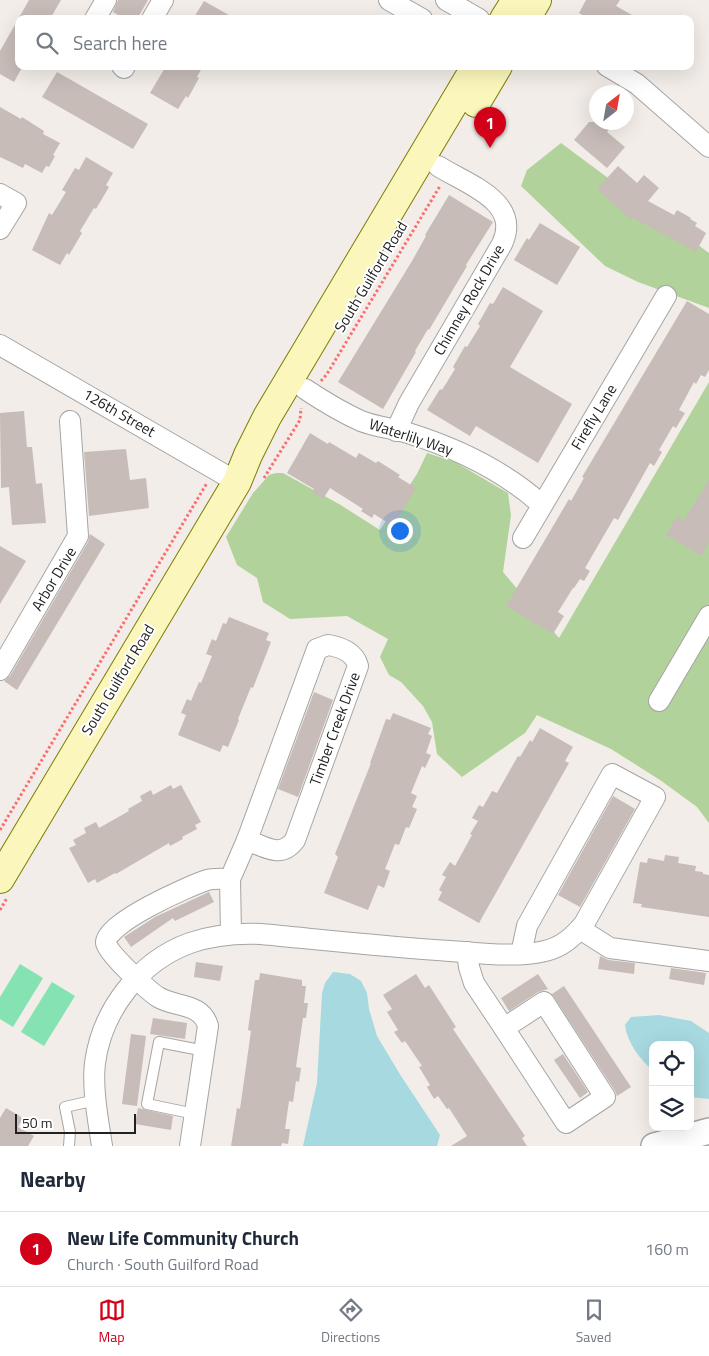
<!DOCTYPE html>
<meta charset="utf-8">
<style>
:root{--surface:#fff;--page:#f2f2f3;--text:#1f2937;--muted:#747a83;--line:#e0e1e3;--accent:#d20018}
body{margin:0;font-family:"Titillium Web",sans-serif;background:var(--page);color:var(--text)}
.controls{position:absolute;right:15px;bottom:15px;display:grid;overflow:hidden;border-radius:10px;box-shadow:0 5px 20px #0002}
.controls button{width:45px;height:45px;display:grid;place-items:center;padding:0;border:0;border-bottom:1px solid var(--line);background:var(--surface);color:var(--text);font:25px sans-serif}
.compass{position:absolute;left:589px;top:85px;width:45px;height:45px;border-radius:50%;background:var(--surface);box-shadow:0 5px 20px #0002;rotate:31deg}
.scale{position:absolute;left:15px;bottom:12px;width:121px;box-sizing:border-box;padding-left:5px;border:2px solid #212121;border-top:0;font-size:14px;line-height:18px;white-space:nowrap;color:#212121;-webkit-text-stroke:4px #fff;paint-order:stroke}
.you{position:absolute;left:399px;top:530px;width:18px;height:18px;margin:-12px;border:4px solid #fff;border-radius:50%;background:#1a73e8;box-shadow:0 0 0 8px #1a73e833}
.badge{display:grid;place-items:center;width:32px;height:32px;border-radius:50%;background:var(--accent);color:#fff;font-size:16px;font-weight:700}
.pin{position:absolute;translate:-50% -41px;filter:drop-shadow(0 1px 2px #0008)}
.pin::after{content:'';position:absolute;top:26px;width:18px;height:15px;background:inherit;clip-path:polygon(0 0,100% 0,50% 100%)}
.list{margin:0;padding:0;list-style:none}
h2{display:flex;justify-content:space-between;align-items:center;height:65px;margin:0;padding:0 20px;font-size:21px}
h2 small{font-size:16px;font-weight:400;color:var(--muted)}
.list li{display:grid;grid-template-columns:32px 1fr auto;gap:15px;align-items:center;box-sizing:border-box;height:75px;padding:0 20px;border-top:1px solid var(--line)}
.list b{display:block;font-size:19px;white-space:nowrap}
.list p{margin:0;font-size:16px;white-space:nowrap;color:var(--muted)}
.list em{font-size:16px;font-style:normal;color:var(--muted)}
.icon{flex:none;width:28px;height:28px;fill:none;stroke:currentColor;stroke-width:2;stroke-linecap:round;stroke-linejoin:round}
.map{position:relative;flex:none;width:709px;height:1146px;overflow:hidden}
.search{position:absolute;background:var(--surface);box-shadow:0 5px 20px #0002;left:15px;right:15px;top:15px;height:55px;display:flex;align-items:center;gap:12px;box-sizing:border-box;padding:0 18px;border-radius:10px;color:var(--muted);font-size:19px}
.sheet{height:140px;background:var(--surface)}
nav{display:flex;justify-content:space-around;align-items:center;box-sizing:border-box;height:70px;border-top:1px solid var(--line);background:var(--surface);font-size:14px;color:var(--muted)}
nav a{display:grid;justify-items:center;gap:2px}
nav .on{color:var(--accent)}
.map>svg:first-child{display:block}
.forest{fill:#b2d29c}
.pitch{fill:#85e2b3}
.water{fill:#a7d9e0}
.building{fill:#c7bcb7}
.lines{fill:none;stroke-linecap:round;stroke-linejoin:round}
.service-casing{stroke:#a5a5a5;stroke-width:12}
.minor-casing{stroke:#a5a5a5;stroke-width:22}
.tertiary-casing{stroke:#a5a5a5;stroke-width:28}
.secondary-casing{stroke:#7e7d02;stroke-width:30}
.path{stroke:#fd6d6f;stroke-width:3;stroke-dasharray:2.5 2.5;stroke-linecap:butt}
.service{stroke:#fff;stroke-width:10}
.minor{stroke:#fff;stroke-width:20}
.tertiary{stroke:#fff;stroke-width:25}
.secondary{stroke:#fbf7bc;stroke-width:28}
.labels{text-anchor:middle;stroke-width:4;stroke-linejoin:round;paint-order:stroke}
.street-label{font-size:15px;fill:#212121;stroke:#fff}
</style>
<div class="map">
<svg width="709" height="1146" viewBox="0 0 709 1146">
<rect width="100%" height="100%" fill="#f2ede8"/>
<g class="forest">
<polygon points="561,143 709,253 709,308 638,282 605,266 521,186 527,170"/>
<polygon points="709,382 709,823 697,807 660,780 611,749 537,715 525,733 462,777 437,754 432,722 423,706 401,682 389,675 380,657 388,639 347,616 290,619 263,602 257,578 237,565 226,537 253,493 269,475 276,473 283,473 339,504 380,530 417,474 427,453 455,462 508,493 511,515 503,572 559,638"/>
</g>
<g class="pitch">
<polygon points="20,964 43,978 13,1027 0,1019 0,997"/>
<polygon points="52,982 75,996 44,1046 21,1032"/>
</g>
<g class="water">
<polygon points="333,972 350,974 361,981 367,993 369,1009 377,1036 401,1076 440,1135 437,1146 303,1146 317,1083 322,993 325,983"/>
<path d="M659,1015L691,1021L709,1033V1099L690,1097V1045H653V1071C640,1059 627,1043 625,1025L631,1017Z"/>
</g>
<g class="building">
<polygon points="29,0 61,0 50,19 19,19 19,66 23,66 14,82 0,74 0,51"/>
<polygon points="118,0 148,0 137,19 125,19 113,12"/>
<polygon points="586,0 620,0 616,6 639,19 589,19 579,13"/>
<polygon points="204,1 236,19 193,19"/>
<polygon points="166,66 203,66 197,77 199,78 188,98 186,96 178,109 150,93"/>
<polygon points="57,72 148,124 133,149 42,97"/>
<polygon points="0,107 21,119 22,117 44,131 43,134 60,143 53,155 55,156 49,167 46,166 42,173 25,164 23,168 0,157"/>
<polygon points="589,122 615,122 607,132 625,147 607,168 574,140"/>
<polygon points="86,157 113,173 106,185 109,187 96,209 94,208 80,231 82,233 69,255 67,253 60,265 32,250 49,213 52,215 66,192 62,190 75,168 79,170"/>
<polygon points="618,166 637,183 644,175 659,188 648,201 674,215 677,210 691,218 690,219 697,223 695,226 706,233 696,252 633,218 631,220 597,189"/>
<polygon points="449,195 493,222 466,265 467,266 429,330 428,329 415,351 416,352 383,409 338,382 412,261 426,236 425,235"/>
<polygon points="540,223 580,247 557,285 514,260 527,238 529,240"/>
<polygon points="503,287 543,311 510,367 572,404 538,463 476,426 470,436 427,410 440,389 442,390 455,369 453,367 465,346 467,347 480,326 478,324 490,303 493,304"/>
<polygon points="687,301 709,314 709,370 705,377 701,375 696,384 694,382 679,410 685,413 676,428 673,426 659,450 662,452 654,466 650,463 618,520 614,518 585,568 590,571 584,581 580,579 574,588 573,588 558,612 564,616 553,634 506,606 569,499 571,501 584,478 582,477"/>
<polygon points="24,411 27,447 32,447 36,484 42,483 46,523 12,525 9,487 1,488 0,413"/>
<polygon points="310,433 328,444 329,442 356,458 359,453 376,463 378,461 400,475 398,477 416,488 393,526 374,514 372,518 361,511 363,509 330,488 323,499 312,492 314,489 287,473"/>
<polygon points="126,449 130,480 146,478 149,508 89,516 84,452"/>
<polygon points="709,479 709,542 701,556 666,535 677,516 684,521"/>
<polygon points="90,534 105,544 17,690 4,681 10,676 88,542"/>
<polygon points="0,546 26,561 0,604"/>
<polygon points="229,617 269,633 266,640 271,642 253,688 251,687 238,719 239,720 228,747 223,745 220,752 178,735 186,715 181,713 187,699 191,701 199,682 201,683 212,656 206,654 212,639 216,641 223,623 226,624"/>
<polygon points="314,692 333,700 298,797 278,789"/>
<polygon points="393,713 431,728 428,734 432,736 426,753 431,755 425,768 422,766 411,793 417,796 412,807 417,809 409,828 406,827 399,845 395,844 385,869 390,871 384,888 378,885 368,910 324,893 338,857 335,854 371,763 370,763 386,719 390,720"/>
<polygon points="540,728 573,747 565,761 569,763 479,923 438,900 442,892 439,890 446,877 442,875 450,862 455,866 472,835 470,834 478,821 472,818 479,805 483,807 492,791 497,793 518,756 520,757 530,740 532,742"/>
<polygon points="171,785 173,789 181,785 201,822 195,825 197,829 182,837 183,839 170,846 169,843 116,874 115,873 97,883 95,879 88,883 69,848 76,845 73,840 86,833 84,828 96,822 99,828 129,811 128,809 142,801 140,796 151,790 153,795"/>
<polygon points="613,796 635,809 580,907 558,895"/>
<polygon points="665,855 679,857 678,863 696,866 695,871 703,872 703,874 709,875 709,917 641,907 642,904 633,903 640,862 647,863 648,858 664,861"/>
<polygon points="209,892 214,902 175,921 173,918 131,947 124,937 155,917"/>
<polygon points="600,956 608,960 635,963 634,974 598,969"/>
<polygon points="196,962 223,966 220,981 194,977"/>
<polygon points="671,968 706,973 704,985 669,979"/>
<polygon points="260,973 302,980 302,986 306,986 304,1003 308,1003 306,1018 303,1018 296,1067 301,1068 299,1082 296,1081 293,1102 289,1101 285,1129 290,1129 288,1144 282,1143 281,1146 231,1146 237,1108 240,1109 251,1031 248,1030 255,980 259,980"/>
<polygon points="416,974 425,988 429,985 456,1027 453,1029 525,1136 522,1138 527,1146 451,1146 467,1136 449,1108 447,1109 438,1096 434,1099 427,1087 430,1085 419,1067 422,1066 405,1041 402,1043 394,1032 398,1030 387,1012 392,1009 383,995"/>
<polygon points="538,974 548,989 538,992 509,1011 501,998"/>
<polygon points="564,986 631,1087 617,1096 615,1091 552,994"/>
<polygon points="153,1018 187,1023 185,1039 150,1034"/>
<polygon points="131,1034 146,1036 137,1106 122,1104"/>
<polygon points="563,1054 588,1092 580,1098 554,1060"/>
<polygon points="6,1108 23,1118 18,1127 34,1136 28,1146 0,1146 0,1118"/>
<polygon points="138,1108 173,1116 171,1130 135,1124"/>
</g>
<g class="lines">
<g class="service-casing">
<g id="service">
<polyline points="195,1114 147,1104 159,1042 205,1051"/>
<polyline points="69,1146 70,1132 65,1107 96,1100"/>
</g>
</g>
<g class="minor-casing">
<g id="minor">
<polyline points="389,0 422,19"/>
<polyline points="446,0 479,19"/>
<polyline points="95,19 106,0"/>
<polyline points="152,19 163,0"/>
<polyline points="122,66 124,68 125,66"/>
<polyline points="607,66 637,84 709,147"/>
<polyline points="0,194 16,203 0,229"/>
<polyline points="0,345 237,482"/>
<path d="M305,389C323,401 341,412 361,421C376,427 392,428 408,433C456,448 504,471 541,504"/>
<path d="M396,431L409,403L502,244C522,201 466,184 438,166"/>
<polyline points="523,538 666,296"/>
<path d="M328,645C341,647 355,653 358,666L295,840C281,859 265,847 247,840L317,649Z"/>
<polyline points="0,670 78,536 70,421"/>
<polyline points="659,701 709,616"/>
<polyline points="580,929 610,948 709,961"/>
<polyline points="231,934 230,879 247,840"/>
<polyline points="467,952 469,967 474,983 504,1028"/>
<polygon points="544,1002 605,1097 566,1123 504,1028"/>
<path d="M102,1146C98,1119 92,1089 95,1063C102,1010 140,961 190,943C213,935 237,933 261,934C324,940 387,947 450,951C479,953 516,958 545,951C562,947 573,937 584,924L655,797L612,774L527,926L521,954"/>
<path d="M190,1146L208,1026C201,1002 176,1008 158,997C150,992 106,952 106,943C105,923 189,886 207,880C214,878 223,879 230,879"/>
</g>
</g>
<g class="tertiary-casing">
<polyline id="tertiary" points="654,1146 709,1131"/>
</g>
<g class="secondary-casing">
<g id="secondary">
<polyline points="504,19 516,0"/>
<polyline points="526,19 537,0"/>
<polyline points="476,103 498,66"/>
<polyline points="0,879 237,482 248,455 267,417 476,66"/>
</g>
</g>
<g class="path">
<polyline points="321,381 327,374 440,186"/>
<polyline points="264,478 300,420 301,408"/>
<polyline points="0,830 207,483"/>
<polyline points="0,910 7,898"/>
</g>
<use href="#service" class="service"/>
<use href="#minor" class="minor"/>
<use href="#tertiary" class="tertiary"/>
<use href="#secondary" class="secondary"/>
</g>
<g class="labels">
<g class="street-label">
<text transform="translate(371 277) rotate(-59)" y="5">South Guilford Road</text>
<text transform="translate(469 300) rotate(-60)" y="5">Chimney Rock Drive</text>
<text transform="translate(119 413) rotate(30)" y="5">126th Street</text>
<text transform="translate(594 417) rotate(-59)" y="5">Firefly Lane</text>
<text transform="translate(411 437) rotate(18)" y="5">Waterlily Way</text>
<text transform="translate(54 579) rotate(-59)" y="5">Arbor Drive</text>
<text transform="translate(118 680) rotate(-59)" y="5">South Guilford Road</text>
<text transform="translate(335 729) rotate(-70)" y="5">Timber Creek Drive</text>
</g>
</g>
</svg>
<div class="controls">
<button><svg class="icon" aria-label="locate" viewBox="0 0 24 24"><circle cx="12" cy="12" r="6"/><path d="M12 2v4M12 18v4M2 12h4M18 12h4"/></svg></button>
<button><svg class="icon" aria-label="layers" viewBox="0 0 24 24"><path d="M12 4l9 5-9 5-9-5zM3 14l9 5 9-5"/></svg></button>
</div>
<svg class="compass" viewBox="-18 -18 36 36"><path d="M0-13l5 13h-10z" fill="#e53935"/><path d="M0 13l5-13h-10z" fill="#747a83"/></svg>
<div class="scale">50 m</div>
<div class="you"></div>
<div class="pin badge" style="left:490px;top:148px">1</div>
<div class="search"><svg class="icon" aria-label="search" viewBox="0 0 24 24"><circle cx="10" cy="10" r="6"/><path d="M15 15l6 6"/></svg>Search here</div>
</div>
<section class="sheet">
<h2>Nearby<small></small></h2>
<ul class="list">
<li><span class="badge">1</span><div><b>New Life Community Church</b><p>Church · South Guilford Road</p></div><em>160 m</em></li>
</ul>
</section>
<nav>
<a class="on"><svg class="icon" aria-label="map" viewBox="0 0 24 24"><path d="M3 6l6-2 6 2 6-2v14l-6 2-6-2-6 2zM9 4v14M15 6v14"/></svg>Map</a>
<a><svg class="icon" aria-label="directions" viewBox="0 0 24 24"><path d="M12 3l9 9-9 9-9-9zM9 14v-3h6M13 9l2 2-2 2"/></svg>Directions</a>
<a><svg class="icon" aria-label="saved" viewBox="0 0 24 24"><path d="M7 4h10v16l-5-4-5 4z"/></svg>Saved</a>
</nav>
